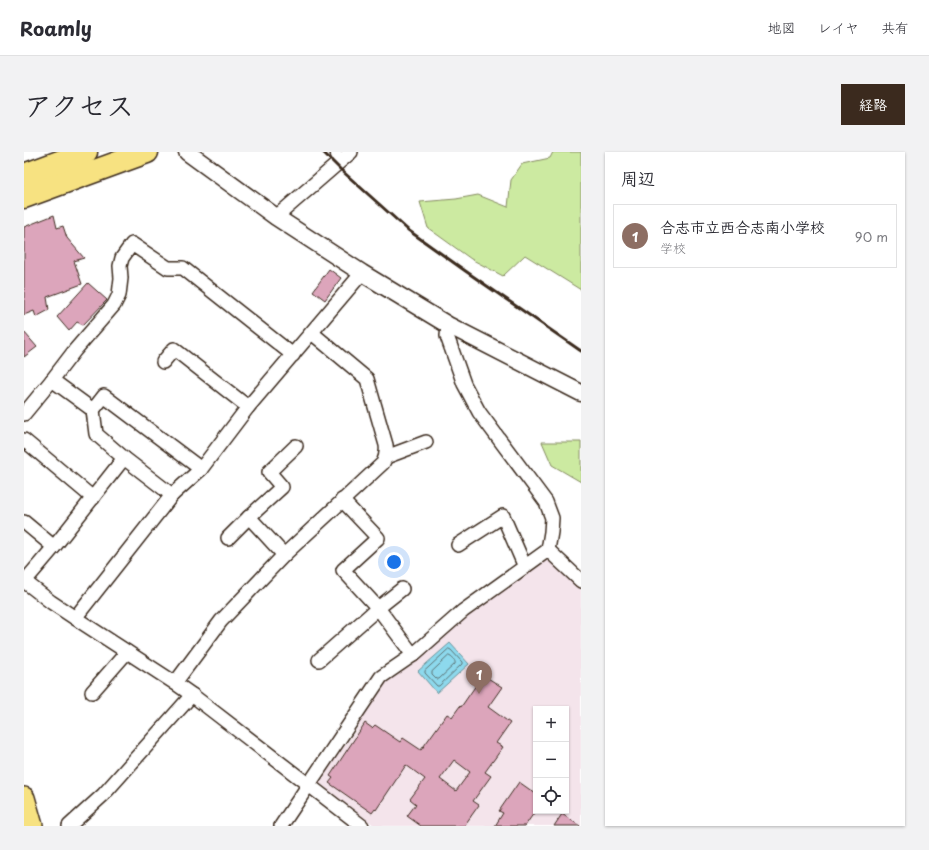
<!DOCTYPE html>
<html lang="ja">
<meta charset="utf-8">
<style>
:root{--surface:#fff;--page:#f2f2f3;--text:#2b2b33;--muted:#7c7c81;--line:#e1e1e2;--accent:#3b2a1e}
body{margin:0;font-family:"Playpen Sans","Klee One",sans-serif;background:var(--page);color:var(--text)}
.controls{position:absolute;right:12px;bottom:12px;display:grid;overflow:hidden;border-radius:0px;box-shadow:0 1px 3px #0004}
.controls button{width:36px;height:36px;display:grid;place-items:center;padding:0;border:0;border-bottom:1px solid var(--line);background:var(--surface);color:var(--text);font:20px sans-serif}
.you{position:absolute;left:370px;top:410px;width:14px;height:14px;margin:-10px;border:3px solid #fff;border-radius:50%;background:#1a73e8;box-shadow:0 0 0 6px #1a73e833}
.badge{display:grid;place-items:center;width:26px;height:26px;border-radius:50%;background:var(--accent);color:#fff;font-size:13px;font-weight:700}
.pin{position:absolute;translate:-50% -33px;filter:drop-shadow(0 1px 2px #0008)}
.pin::after{content:'';position:absolute;top:21px;width:14px;height:12px;background:inherit;clip-path:polygon(0 0,100% 0,50% 100%)}
.list{margin:0;padding:0;list-style:none}
h2{display:flex;justify-content:space-between;align-items:center;height:52px;margin:0;padding:0 16px;font-size:17px}
h2 small{font-size:13px;font-weight:400;color:var(--muted)}
.list li{display:grid;grid-template-columns:26px 1fr auto;gap:12px;align-items:center;box-sizing:border-box;height:64px;margin:0 8px 8px;padding:0 8px;border:1px solid var(--line);border-radius:0px}
.list b{display:block;font-size:15px;white-space:nowrap}
.list p{margin:0;font-size:13px;white-space:nowrap;color:var(--muted)}
.list em{font-size:13px;font-style:normal;color:var(--muted)}
.icon{flex:none;width:22px;height:22px;fill:none;stroke:currentColor;stroke-width:2;stroke-linecap:round;stroke-linejoin:round}
.map{position:relative;flex:none;width:557px;height:674px;overflow:hidden;border-radius:0px}
header{display:flex;align-items:center;gap:24px;box-sizing:border-box;height:56px;padding:0 20px;background:var(--surface);border-bottom:1px solid var(--line)}
header strong{font-size:19px}
nav{display:flex;gap:22px;margin-inline-start:auto;font-size:14px}
.intro{display:flex;align-items:center;justify-content:space-between;box-sizing:border-box;height:96px;padding:0 24px}
h1{margin:0;font-size:28px}
.button{padding:10px 18px;border-radius:0px;background:var(--accent);color:#fff;font-size:14px;font-weight:700}
main{display:flex;gap:24px;padding:0 24px}
aside{flex:1;background:var(--surface);border-radius:0px;box-shadow:0 1px 3px #0004}
.map>svg:first-child{display:block}
.built{fill:#f4e4eb;fill-rule:evenodd}
.green{fill:#cceaa1;stroke:#848a60}
.water{fill:#8dd9ed;stroke:#6c939a}
.lines{fill:none;stroke-linecap:round;stroke-linejoin:round}
.shore{stroke:#5c7071;stroke-width:1}
.building{fill:#dca5bb;stroke:#3b2a1e;fill-rule:evenodd}
.pedestrian-casing{stroke:#3b2a1e;stroke-width:13}
.minor-casing{stroke:#3b2a1e;stroke-width:16}
.tertiary-casing{stroke:#3b2a1e;stroke-width:19}
.trunk-casing{stroke:#3b2a1e;stroke-width:24}
.motorway-casing{stroke:#3b2a1e;stroke-width:25}
.pedestrian{stroke:#fff;stroke-width:10}
.minor{stroke:#fff;stroke-width:13}
.tertiary{stroke:#fff;stroke-width:16}
.trunk{stroke:#f7e281;stroke-width:21}
.motorway{stroke:#f7e281;stroke-width:22}
.rail{stroke:#3b2a1e;stroke-width:3}
</style>
<header>
<strong>Roamly</strong>
<nav><a>地図</a><a>レイヤ</a><a>共有</a></nav>
</header>
<div class="intro"><h1>アクセス</h1><a class="button">経路</a></div>
<main>
<div class="map">
<svg width="557" height="674" viewBox="0 0 557 674">
<rect width="100%" height="100%" fill="#fff"/>
<filter id="ink" filterUnits="userSpaceOnUse"><feTurbulence type="fractalNoise" baseFrequency=".025" numOctaves="2"/><feDisplacementMap in="SourceGraphic" scale="8" xChannelSelector="R" yChannelSelector="G"/><feConvolveMatrix kernelMatrix="1 2 1 2 8 2 1 2 1" color-interpolation-filters="sRGB"/></filter>
<g filter="url(#ink)">
<path class="built" d="M521,408L533,411L557,434V674H351L295,631L334,575L342,556L362,529L394,507L443,465ZM512,557H542V659H512Z"/>
<g class="green">
<polygon points="529,0 557,0 557,138 501,103 479,124 447,107 404,76 396,50 432,47 454,43 484,55 487,28 498,12 526,6"/>
<polygon points="518,290 557,290 557,330 528,313"/>
</g>
<polygon class="water" points="426,491 445,512 413,541 394,519"/>
<g class="lines">
<g class="shore">
<polygon points="425,497 427,498 438,510 438,512 415,534 413,534 401,521 401,519"/>
<path d="M425,504C428,505 432,509 431,512L415,527H413L408,522V520Z"/>
</g>
</g>
<g class="building">
<polygon points="30,63 33,76 39,74 43,86 60,106 50,109 58,132 23,145 25,158 12,165 10,159 0,163 0,75"/>
<polygon points="305,117 317,126 301,148 289,139"/>
<polygon points="64,131 83,148 59,173 53,170 45,179 33,165"/>
<polygon points="0,180 13,195 0,205"/>
<path d="M459,523L478,535L464,555L486,571L472,591L479,595L461,620L467,624L449,649L455,653L440,674H397L383,664L392,652L386,647L401,627L382,613L352,658L351,657L348,661L305,631L309,626L306,624L341,571L348,576L351,573L376,590L379,586L397,598L423,562L428,565L436,554L437,555ZM430,608L446,620L432,639L416,627Z"/>
<polygon points="495,630 512,642 512,658 501,674 471,674 479,661 475,659"/>
<polygon points="538,662 556,674 530,674"/>
</g>
<g class="lines">
<g class="pedestrian-casing">
<polyline id="pedestrian" points="312,0 312,3 317,9"/>
</g>
<g class="minor-casing">
<g id="minor">
<polyline points="252,65 327,0"/>
<polyline points="139,210 150,197 224,255"/>
<polyline points="28,228 51,198 90,153 95,143 97,126 96,114 98,106 108,92 144,116 159,116 269,203"/>
<polyline points="69,258 80,244 177,317"/>
<polyline points="0,262 28,228 69,258 72,282 100,306 148,343 177,317 224,255 338,121"/>
<polyline points="0,288 69,346"/>
<polyline points="362,305 402,290"/>
<polyline points="318,348 354,386 319,418 354,456 389,503"/>
<polyline points="0,370 30,395"/>
<polyline points="204,386 225,365"/>
<polyline points="434,393 479,364 501,415"/>
<polyline points="524,398 557,429"/>
<polyline points="260,403 225,365 258,335 245,320 272,294"/>
<polyline points="0,429 27,450 51,466 151,531 168,543 338,674"/>
<polyline points="1,429 30,395 100,306"/>
<polyline points="51,466 148,343"/>
<polyline points="295,508 354,456 378,437"/>
<path d="M151,531L197,469L260,403L359,311C362,305 363,300 362,293L343,227L288,181"/>
<polyline points="68,540 103,500"/>
<polyline points="45,674 79,643 168,543"/>
<polyline points="257,674 357,525 389,503 439,459 524,398 527,380 528,366 522,350 455,260 440,232 423,184 424,173"/>
</g>
</g>
<g class="tertiary-casing">
<polyline id="tertiary" points="163,0 252,65 338,121 424,173 557,241"/>
</g>
<g class="trunk-casing">
<polyline id="trunk" points="0,646 8,674"/>
</g>
<g class="motorway-casing">
<g id="motorway">
<polyline points="0,23 62,0"/>
<polyline points="0,45 123,0"/>
</g>
</g>
<use href="#pedestrian" class="pedestrian"/>
<use href="#minor" class="minor"/>
<use href="#tertiary" class="tertiary"/>
<use href="#trunk" class="trunk"/>
<use href="#motorway" class="motorway"/>
<polyline class="rail" points="299,0 316,17 384,78 440,118 557,199"/>
</g>
</g>
</svg>
<div class="controls">
<button>+</button>
<button>−</button>
<button><svg class="icon" aria-label="locate" viewBox="0 0 24 24"><circle cx="12" cy="12" r="6"/><path d="M12 2v4M12 18v4M2 12h4M18 12h4"/></svg></button>
</div>
<div class="you"></div>
<div class="pin badge" style="left:455px;top:542px;background:#8d6e63">1</div>
</div>
<aside>
<h2>周辺<small></small></h2>
<ul class="list">
<li><span class="badge" style="background:#8d6e63">1</span><div><b>合志市立西合志南小学校</b><p>学校</p></div><em>90 m</em></li>
</ul>
</aside>
</main>
